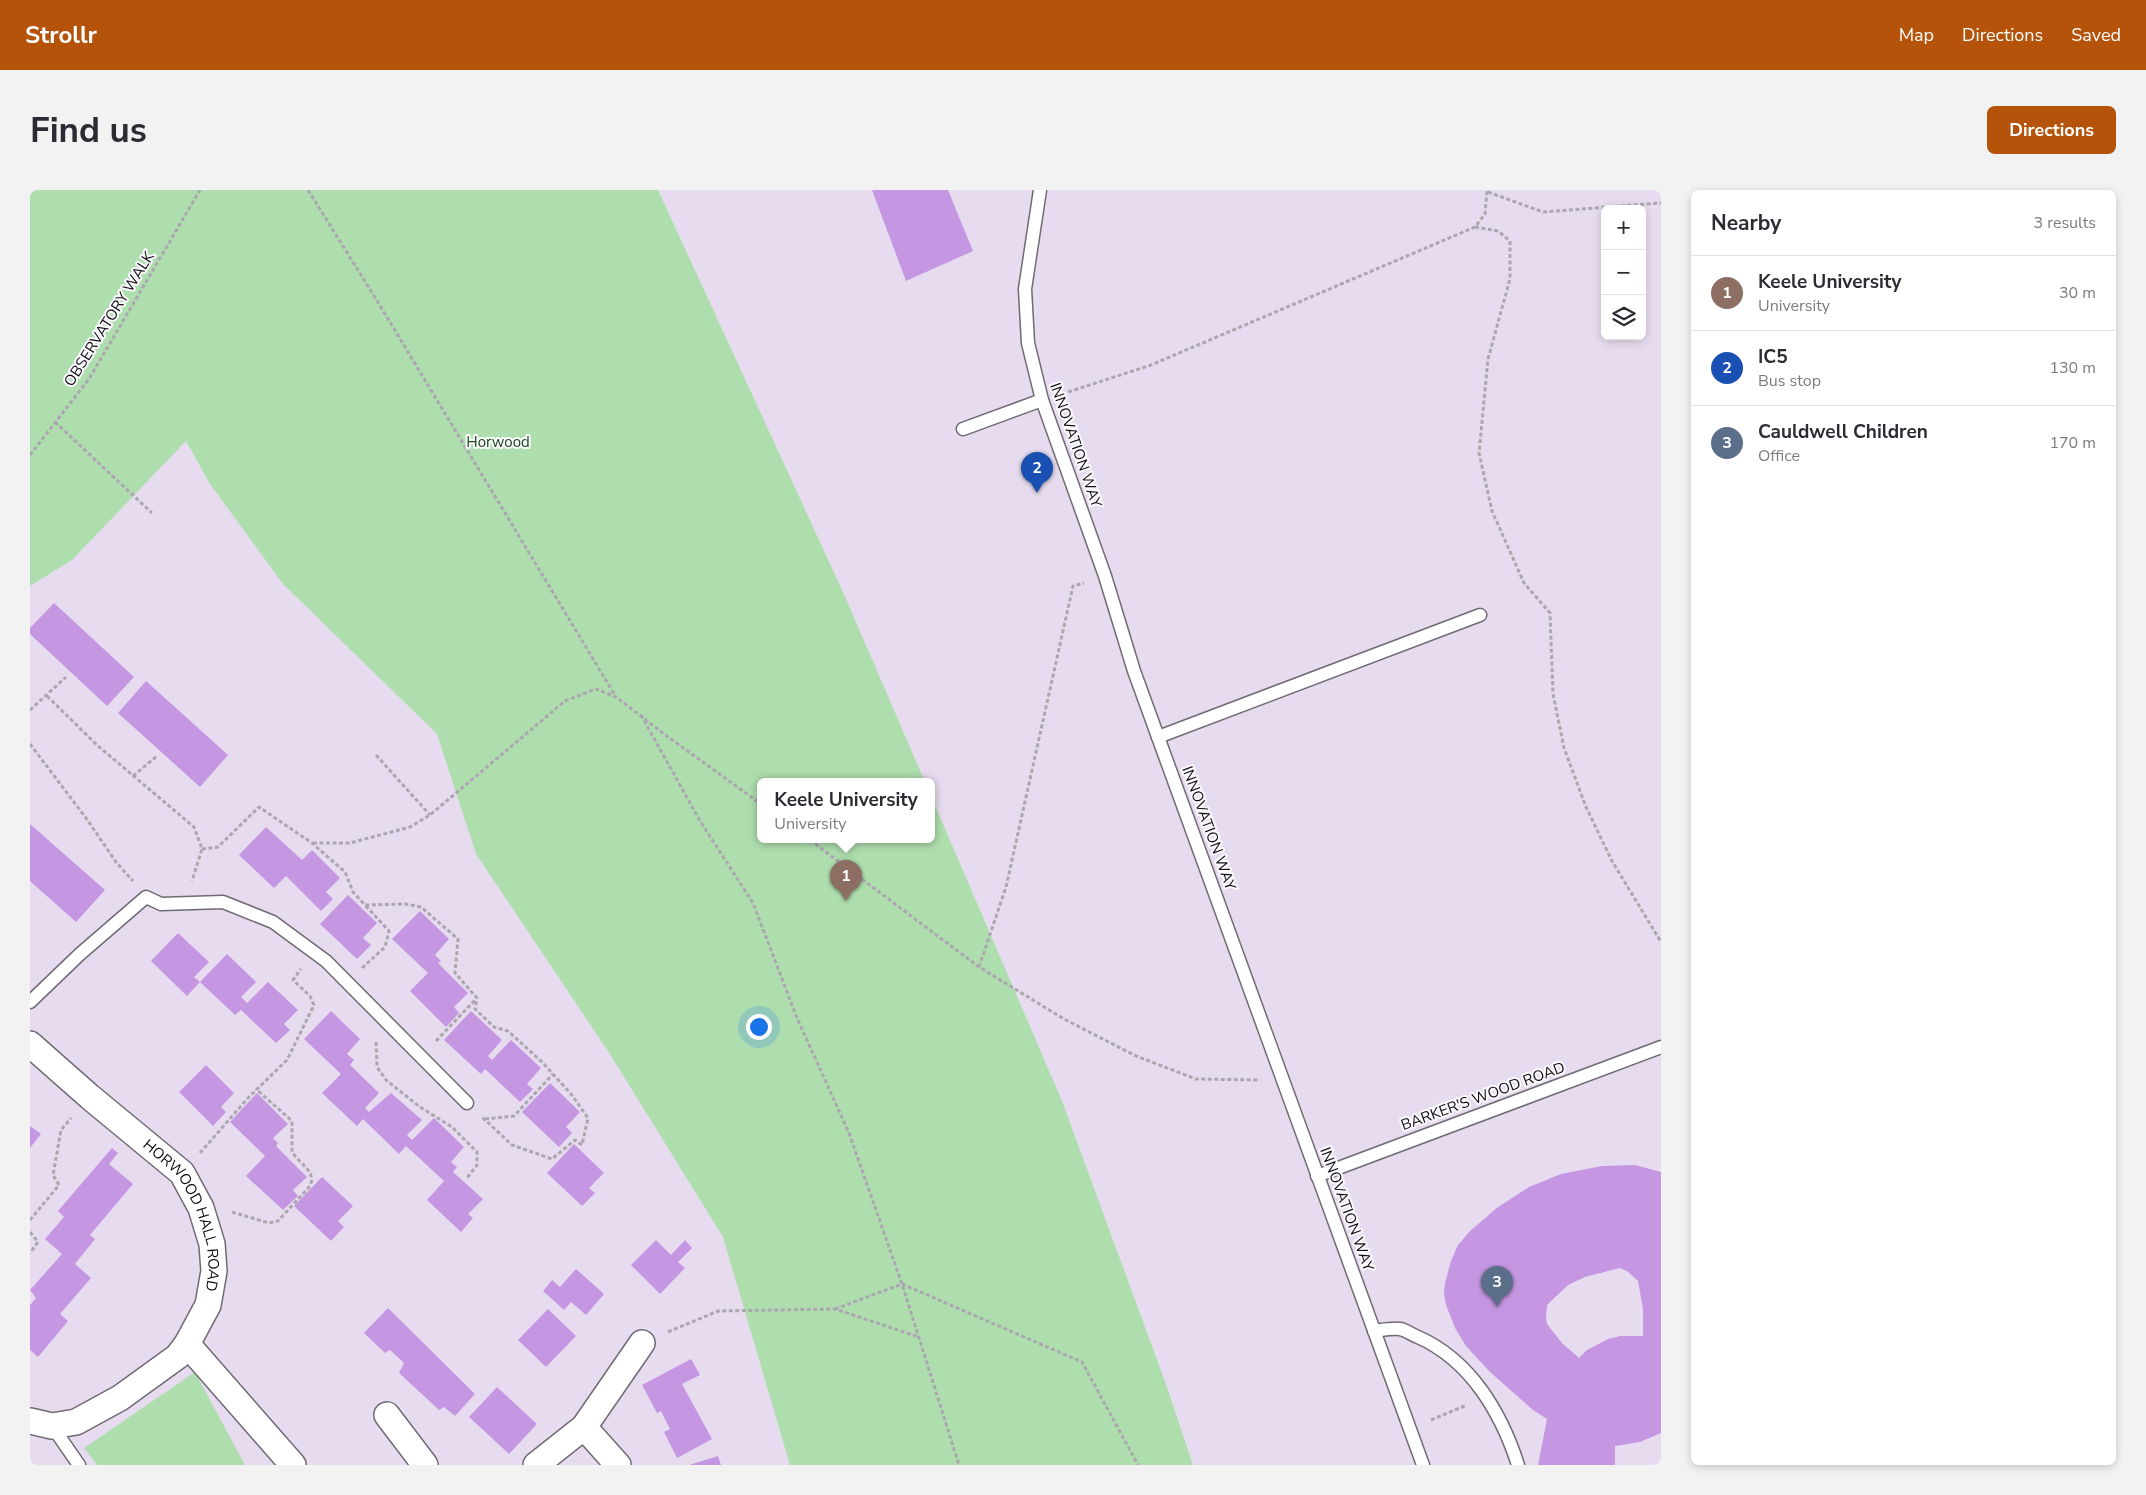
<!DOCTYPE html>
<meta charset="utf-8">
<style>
:root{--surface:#fff;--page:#f2f2f3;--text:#2b2b33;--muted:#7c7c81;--line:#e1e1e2;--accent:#b45309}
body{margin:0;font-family:"Nunito Sans",sans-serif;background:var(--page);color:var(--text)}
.controls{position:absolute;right:15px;top:15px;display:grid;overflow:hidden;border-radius:8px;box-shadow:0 2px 8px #0003}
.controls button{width:45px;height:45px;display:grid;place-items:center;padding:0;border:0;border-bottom:1px solid var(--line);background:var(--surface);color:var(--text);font:25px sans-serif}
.you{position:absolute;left:728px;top:836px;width:18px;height:18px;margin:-12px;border:4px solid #fff;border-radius:50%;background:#1a73e8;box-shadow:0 0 0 8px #1a73e833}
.badge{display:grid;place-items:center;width:32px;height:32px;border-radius:50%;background:var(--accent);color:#fff;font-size:16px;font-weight:700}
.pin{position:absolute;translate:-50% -41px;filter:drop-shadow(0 1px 2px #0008)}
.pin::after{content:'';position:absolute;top:26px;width:18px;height:15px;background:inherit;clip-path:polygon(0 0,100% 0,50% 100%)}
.popup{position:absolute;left:727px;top:588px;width:178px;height:65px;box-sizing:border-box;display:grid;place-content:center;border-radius:8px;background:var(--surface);filter:drop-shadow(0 1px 4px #0005);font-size:16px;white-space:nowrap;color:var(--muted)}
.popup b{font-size:19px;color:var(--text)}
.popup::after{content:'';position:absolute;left:50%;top:100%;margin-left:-10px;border:10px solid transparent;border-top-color:var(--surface)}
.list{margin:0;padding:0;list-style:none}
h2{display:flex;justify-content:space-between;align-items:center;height:65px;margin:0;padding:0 20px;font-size:21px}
h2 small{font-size:16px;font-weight:400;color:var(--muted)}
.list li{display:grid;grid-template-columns:32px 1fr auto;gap:15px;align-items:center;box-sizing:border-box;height:75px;padding:0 20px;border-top:1px solid var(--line)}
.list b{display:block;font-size:19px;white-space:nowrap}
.list p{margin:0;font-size:16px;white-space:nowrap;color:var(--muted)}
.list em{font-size:16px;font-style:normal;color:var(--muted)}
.icon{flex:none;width:28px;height:28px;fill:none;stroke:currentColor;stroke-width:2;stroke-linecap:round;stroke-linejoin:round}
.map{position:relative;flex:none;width:1631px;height:1275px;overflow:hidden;border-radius:8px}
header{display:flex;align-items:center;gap:30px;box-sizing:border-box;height:70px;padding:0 25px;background:var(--accent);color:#fff}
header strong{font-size:24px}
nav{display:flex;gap:28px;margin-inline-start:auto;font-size:18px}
.intro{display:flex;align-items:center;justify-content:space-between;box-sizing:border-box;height:120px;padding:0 30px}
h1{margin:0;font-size:35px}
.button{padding:12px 22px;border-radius:8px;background:var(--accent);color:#fff;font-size:18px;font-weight:700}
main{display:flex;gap:30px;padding:0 30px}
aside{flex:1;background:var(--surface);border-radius:8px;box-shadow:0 2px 8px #0003}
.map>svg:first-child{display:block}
.built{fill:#e7dcef;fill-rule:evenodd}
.green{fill:#afdeae}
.building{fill:#c597e3;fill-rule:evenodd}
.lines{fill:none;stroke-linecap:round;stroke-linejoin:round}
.service-casing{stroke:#706a74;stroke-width:15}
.minor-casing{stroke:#706a74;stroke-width:28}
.path{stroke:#aba7b0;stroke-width:3;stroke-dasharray:4 2.5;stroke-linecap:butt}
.service{stroke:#fff;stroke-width:12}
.minor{stroke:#fff;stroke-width:25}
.labels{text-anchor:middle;stroke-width:4;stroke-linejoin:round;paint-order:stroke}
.street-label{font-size:15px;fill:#0f0d10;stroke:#fbf9fe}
.park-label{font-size:15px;fill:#17461a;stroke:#fbf9fe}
</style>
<header>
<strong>Strollr</strong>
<nav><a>Map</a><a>Directions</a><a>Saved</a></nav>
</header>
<div class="intro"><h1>Find us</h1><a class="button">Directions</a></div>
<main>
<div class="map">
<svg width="1631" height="1275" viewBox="0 0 1631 1275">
<rect width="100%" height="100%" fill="#f0eaf6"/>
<path class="built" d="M0,0H1631V1275H0ZM1575,19H1612V146H1575ZM731,592H901V650H731Z"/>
<g class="green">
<polygon points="0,0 628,0 813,402 895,592 731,592 731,650 901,650 901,606 1032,911 1137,1197 1163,1275 760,1275 693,1047 578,861 446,664 407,544 253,394 180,294 156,251 42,370 0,396"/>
<polygon points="165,1182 215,1275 67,1275 54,1258"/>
</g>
<g class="building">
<polygon points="842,0 918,0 943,61 876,91"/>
<polygon points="24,413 104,487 77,516 0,444 0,438"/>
<polygon points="116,491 198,565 170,597 88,523"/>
<polygon points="0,634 75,700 46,732 0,691"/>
<polygon points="236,637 272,670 282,660 310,688 296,702 303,709 291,721 256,686 244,698 209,665"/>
<polygon points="318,705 347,733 333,748 341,755 327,769 290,734"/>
<polygon points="390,721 419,749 405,765 411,771 408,773 438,803 424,817 429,823 416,837 380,801 398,783 362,749"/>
<polygon points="148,743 179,772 164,787 170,792 157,806 121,771"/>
<polygon points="197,764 226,792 211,807 217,813 238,792 268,820 254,834 260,840 246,853 211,820 205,825 170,792"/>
<polygon points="301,821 330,849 317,864 324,870 320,875 349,903 335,918 339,922 361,903 392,930 377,945 382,950 404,928 434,957 421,972 427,977 423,982 453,1009 438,1024 443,1028 431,1042 397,1010 414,991 376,956 369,964 333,929 327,936 292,903 311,884 274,849"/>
<polygon points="441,821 472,850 458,866 462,870 481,850 511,878 497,894 503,899 490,912 455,879 451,884 414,850"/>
<polygon points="176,875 204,903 191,917 196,922 183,936 149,902"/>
<polygon points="520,893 550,922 536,937 542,943 529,957 492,922"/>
<polygon points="227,903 258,934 243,948 248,953 246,956 277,987 263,1000 268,1006 253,1020 216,986 235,966 200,932"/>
<polygon points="0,936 11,944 0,958"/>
<polygon points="544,954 574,983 559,998 565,1003 552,1016 517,983"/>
<polygon points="82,958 88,963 79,974 103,994 60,1045 65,1049 45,1074 61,1088 30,1124 38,1131 8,1167 0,1160 0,1115 6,1108 0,1100 32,1064 15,1049 34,1027 28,1021"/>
<path d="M1605,975L1631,982V1243L1610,1252L1585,1256V1275H1508L1517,1229L1503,1220L1460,1182L1436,1156L1425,1138L1416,1115L1414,1104L1415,1093L1421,1071L1428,1055L1440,1041L1468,1017L1499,997L1531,984L1572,976ZM1590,1078L1597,1081L1608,1091L1613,1119V1146H1590L1578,1149L1557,1160L1549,1168L1532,1153L1517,1134L1516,1129L1517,1115L1538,1095L1555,1087Z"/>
<polygon points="292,987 323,1016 308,1031 314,1037 301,1051 264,1016"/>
<polygon points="626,1050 641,1065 655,1050 662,1058 648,1072 655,1078 630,1104 601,1075"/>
<polygon points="546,1079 574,1104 556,1125 541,1112 534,1120 513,1101 522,1090 530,1097"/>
<polygon points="358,1118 445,1204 425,1226 414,1217 409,1220 369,1183 374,1173 360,1160 355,1163 334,1143"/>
<polygon points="518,1119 546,1146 516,1177 488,1150"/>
<polygon points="661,1169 670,1185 652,1194 682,1249 647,1268 634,1242 640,1239 631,1221 627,1223 612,1195"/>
<polygon points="467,1197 507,1234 479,1264 439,1227"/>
<polygon points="688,1266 691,1275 659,1275"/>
</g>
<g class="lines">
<g class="service-casing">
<g id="service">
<polyline points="1010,0 995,99 998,153 1012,210 1075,386 1104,481 1393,1275"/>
<polyline points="933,239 1012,210"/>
<polyline points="1128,547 1450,425"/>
<polyline points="0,812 50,764 116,707 131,714 193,712 243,732 296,771 437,913"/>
<polyline points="1287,986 1631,857"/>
<path d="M1344,1141C1352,1140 1362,1138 1370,1139C1376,1140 1382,1145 1388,1147C1440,1170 1471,1222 1488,1275"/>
<polyline points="22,1236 49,1275"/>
</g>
</g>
<g class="minor-casing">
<g id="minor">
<path id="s1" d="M0,854L60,907L152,983L171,1018L182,1054L184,1081L178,1115L157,1154L148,1166L90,1208L46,1232L22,1236L0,1231"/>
<polyline points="157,1154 263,1275"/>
<polyline points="357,1225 395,1275"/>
<polyline points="554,1237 588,1275"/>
<polyline points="506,1275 554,1237 612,1153"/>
</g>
</g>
<g class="path">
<polyline points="278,0 346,109 586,507"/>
<polyline points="1458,2 1513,22 1631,13"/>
<polyline points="1445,37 1468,41 1480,51 1480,89 1458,169 1449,263 1462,321 1494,393 1520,423 1523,504 1534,558 1556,617 1582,671 1631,752"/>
<polyline points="1032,204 1121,175 1445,37 1455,24 1457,0"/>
<polyline points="25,232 122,323"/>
<polyline points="0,265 59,189 170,0"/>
<polyline points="17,506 68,556 164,637 172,659 162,691"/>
<polyline points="0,520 36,487"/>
<polyline points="611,525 670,631 723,713 767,828 819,943 872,1094 929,1275"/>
<polyline points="0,554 56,628 86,672 103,691"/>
<polyline points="346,565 400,625"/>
<polyline points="103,586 127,566"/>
<polyline points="780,650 949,777 1034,829 1106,866 1166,889 1230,890"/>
<polyline points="283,653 320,653 380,637 400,625 535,511 566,499 586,507 638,547 731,614"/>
<polyline points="172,659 188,657 229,617 282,653 315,682 323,702 335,715 375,714 391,717 428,749 425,783 447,808 445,819 464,837 478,841 512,872 541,904 558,928 552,955 545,950 522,969 482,955 452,927"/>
<polyline points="949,777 976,697 1043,396 1054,393"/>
<polyline points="332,778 355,757 359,741 335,715"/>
<polyline points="406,851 446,809"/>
<polyline points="346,852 347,877 356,890 390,917 422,937 447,962 447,975 437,988"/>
<polyline points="455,929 484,926 523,884"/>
<polyline points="170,963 218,908 257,870 284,815 280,806 263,790 271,779"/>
<path d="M202,1022L239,1033L248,1031L280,996C287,980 268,974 262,961V931L226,899"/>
<polyline points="0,1030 29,995 23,985 31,940 41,928"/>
<polyline points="0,1042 8,1052 0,1063"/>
<polyline points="805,1119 872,1094 1052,1172 1108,1275"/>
<polyline points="638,1142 688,1121 805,1119 889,1147"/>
<polyline points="1401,1230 1437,1215"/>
</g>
<use href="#service" class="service"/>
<use href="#minor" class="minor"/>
</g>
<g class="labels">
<g class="street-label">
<text transform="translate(79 129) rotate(-58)" y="5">OBSERVATORY WALK</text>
<text transform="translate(1046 255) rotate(71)" y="5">INNOVATION WAY</text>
<text transform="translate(1179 638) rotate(70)" y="5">INNOVATION WAY</text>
<text transform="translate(1453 906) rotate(-20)" y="5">BARKER'S WOOD ROAD</text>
<text transform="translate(1317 1019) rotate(70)" y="5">INNOVATION WAY</text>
<text dy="5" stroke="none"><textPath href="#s1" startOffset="238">HORWOOD HALL ROAD</textPath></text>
</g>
<g class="park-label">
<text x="468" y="257">Horwood</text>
</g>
</g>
</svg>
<div class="controls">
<button>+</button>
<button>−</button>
<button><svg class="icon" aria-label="layers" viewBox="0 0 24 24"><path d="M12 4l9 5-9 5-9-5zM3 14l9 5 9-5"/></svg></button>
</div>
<div class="you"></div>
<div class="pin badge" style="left:816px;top:711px;background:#8d6e63">1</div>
<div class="popup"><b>Keele University</b>University</div>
<div class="pin badge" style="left:1007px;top:303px;background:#1a4fb4">2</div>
<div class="pin badge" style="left:1467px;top:1117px;background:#5c6f8a">3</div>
</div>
<aside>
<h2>Nearby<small>3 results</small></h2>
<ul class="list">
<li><span class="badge" style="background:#8d6e63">1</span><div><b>Keele University</b><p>University</p></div><em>30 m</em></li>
<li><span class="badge" style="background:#1a4fb4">2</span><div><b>IC5</b><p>Bus stop</p></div><em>130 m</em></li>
<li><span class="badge" style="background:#5c6f8a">3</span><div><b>Cauldwell Children</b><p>Office</p></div><em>170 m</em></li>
</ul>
</aside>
</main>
